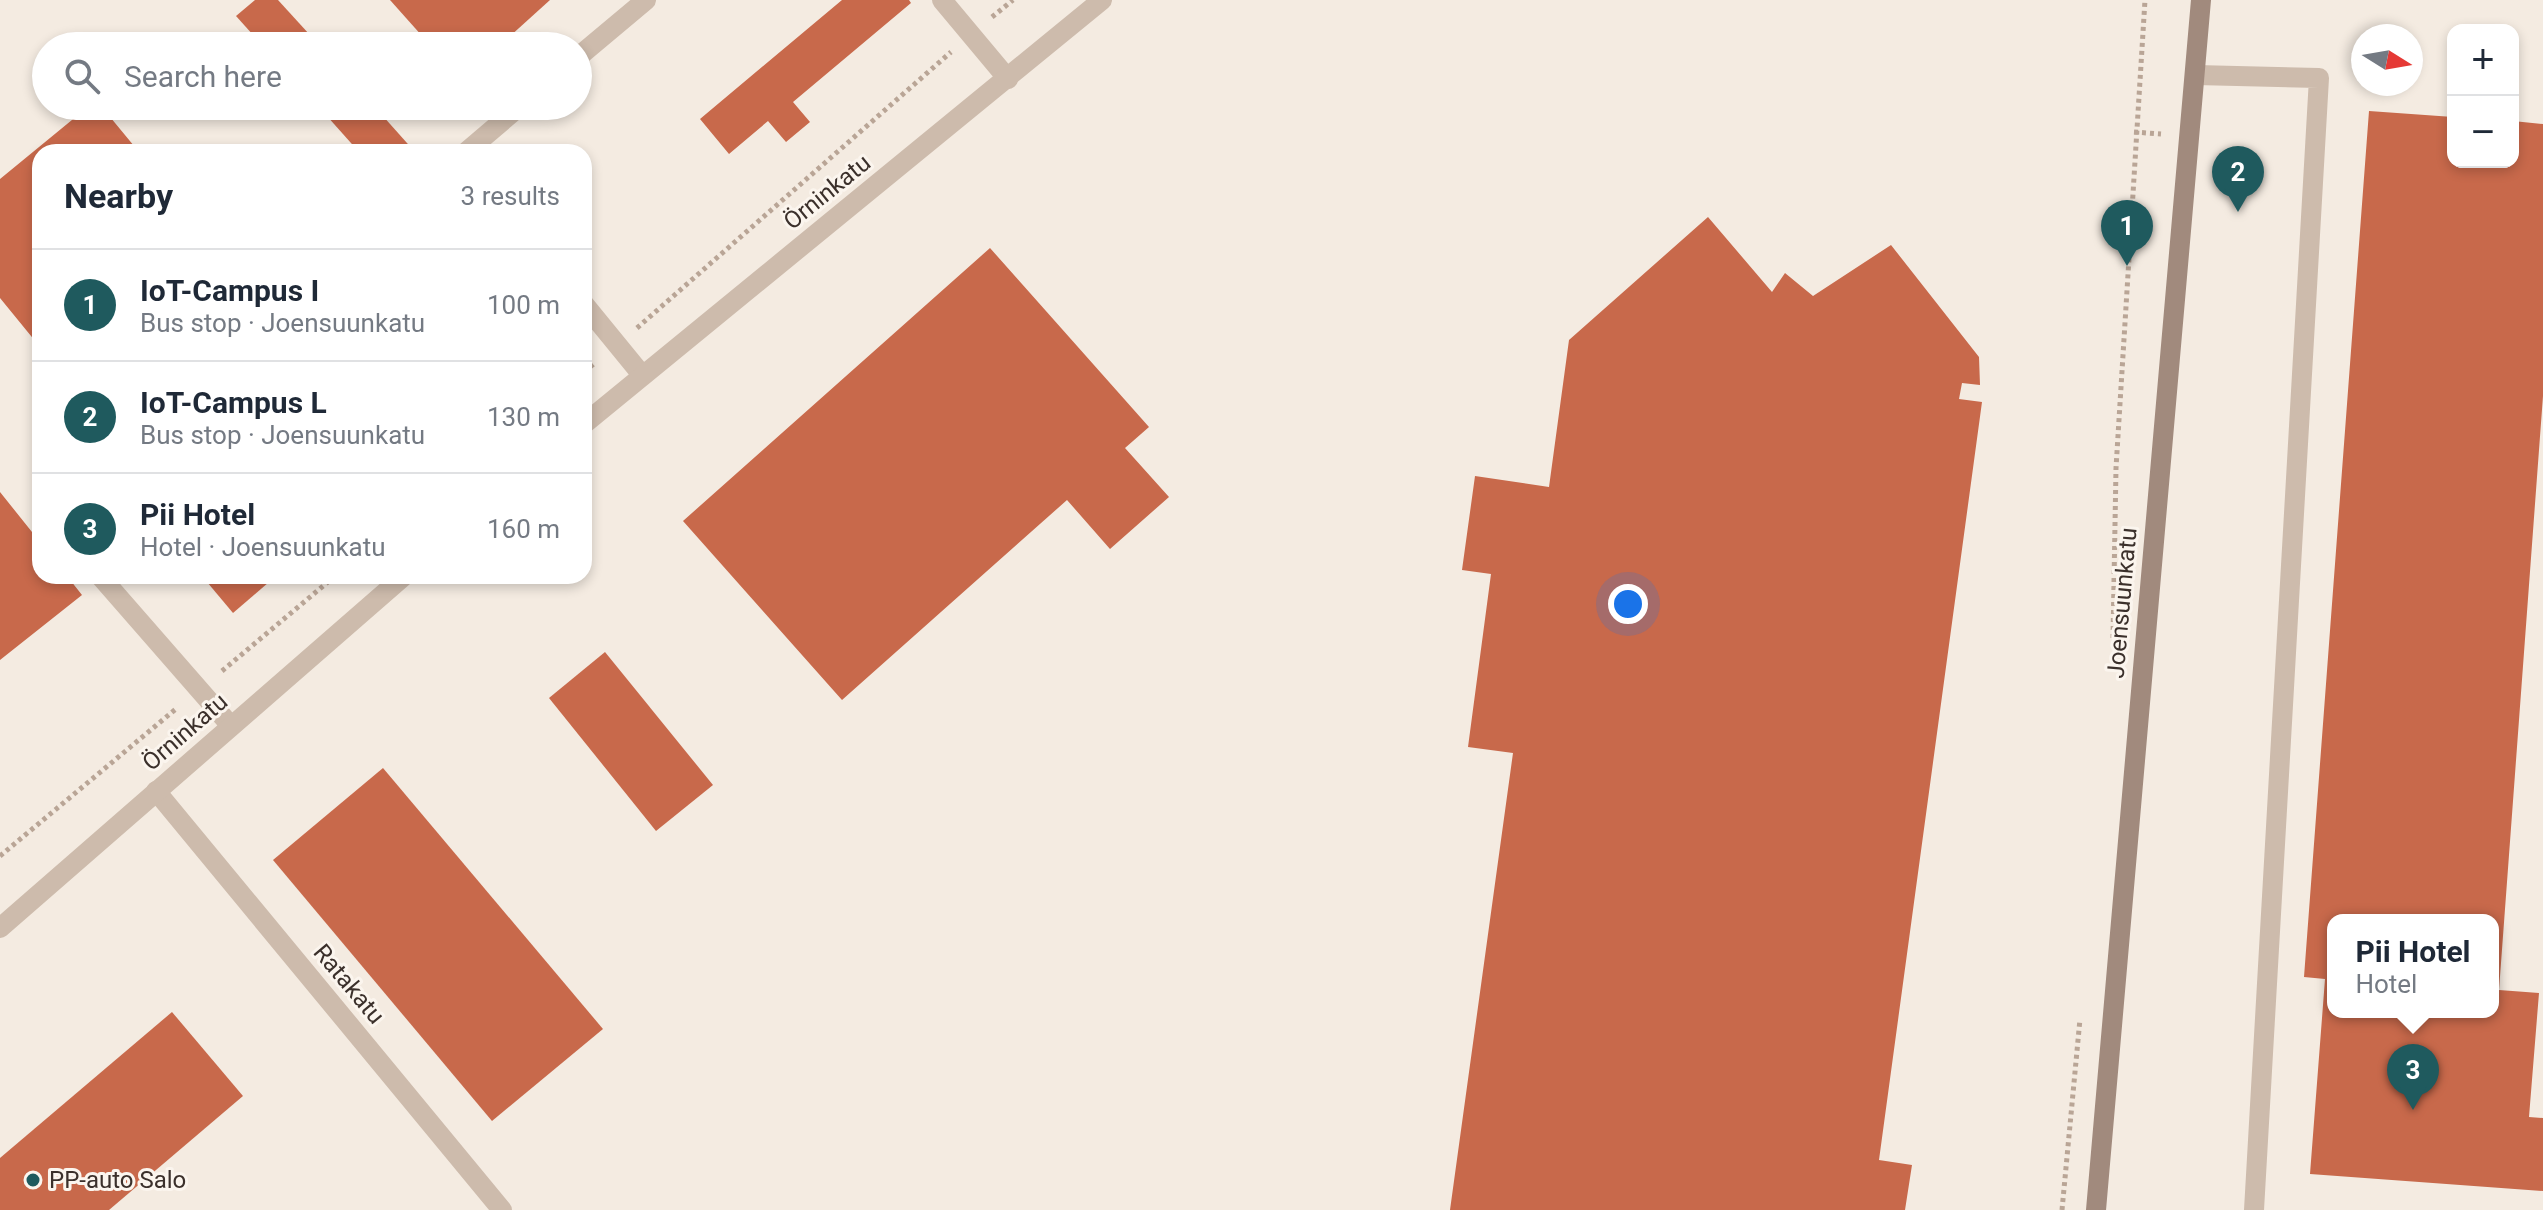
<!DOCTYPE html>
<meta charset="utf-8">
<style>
:root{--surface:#fff;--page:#f2f2f3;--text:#1f2937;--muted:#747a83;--line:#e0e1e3;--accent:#1f5a5e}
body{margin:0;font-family:Roboto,sans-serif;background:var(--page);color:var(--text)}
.controls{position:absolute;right:24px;top:24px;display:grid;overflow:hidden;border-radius:16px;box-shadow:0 4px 12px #0003}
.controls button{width:72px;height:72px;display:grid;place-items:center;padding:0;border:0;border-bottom:2px solid var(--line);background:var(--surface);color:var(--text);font:40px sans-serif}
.compass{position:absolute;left:2351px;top:24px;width:72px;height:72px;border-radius:50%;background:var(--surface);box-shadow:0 4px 12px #0003;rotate:101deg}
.you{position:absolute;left:1628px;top:604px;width:28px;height:28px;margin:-20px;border:6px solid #fff;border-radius:50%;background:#1a73e8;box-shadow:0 0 0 12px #1a73e833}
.badge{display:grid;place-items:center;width:52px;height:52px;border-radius:50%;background:var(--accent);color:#fff;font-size:26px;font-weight:700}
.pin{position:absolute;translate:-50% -66px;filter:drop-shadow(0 2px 4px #0008)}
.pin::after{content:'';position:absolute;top:42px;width:28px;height:24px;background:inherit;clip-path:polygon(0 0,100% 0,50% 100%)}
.popup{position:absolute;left:2327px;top:914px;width:172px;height:104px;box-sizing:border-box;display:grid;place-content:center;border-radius:16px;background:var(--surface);filter:drop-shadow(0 2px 6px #0005);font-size:26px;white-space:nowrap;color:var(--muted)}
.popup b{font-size:30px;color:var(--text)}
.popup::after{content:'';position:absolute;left:50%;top:100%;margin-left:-16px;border:16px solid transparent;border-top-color:var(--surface)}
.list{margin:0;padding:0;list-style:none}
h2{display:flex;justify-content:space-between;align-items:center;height:104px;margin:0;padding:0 32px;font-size:34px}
h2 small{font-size:26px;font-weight:400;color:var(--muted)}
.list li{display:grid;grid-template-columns:52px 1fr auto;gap:24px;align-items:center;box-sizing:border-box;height:112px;padding:0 32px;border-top:2px solid var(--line)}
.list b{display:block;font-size:30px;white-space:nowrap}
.list p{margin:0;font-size:26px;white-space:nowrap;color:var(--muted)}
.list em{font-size:26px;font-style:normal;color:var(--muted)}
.icon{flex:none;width:44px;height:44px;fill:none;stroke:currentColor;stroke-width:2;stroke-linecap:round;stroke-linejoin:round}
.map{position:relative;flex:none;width:2543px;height:1210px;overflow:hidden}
.search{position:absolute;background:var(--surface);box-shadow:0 4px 12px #0003;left:32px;top:32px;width:560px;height:88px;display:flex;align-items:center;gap:20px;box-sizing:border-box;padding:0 28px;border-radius:44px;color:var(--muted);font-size:30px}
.panel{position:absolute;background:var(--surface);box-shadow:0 4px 12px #0003;left:32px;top:144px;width:560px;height:440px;border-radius:24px}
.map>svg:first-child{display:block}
.building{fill:#c8694b;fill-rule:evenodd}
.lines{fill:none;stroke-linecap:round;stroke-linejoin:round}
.path{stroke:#b9a596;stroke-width:5;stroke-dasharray:4 4;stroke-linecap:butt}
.lane{stroke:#cdbbac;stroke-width:20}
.street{stroke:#cdbbac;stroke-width:20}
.secondary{stroke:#a18a7d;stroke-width:20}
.poi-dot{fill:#1f5a5e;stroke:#fbf5ee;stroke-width:3}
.labels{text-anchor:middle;stroke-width:6;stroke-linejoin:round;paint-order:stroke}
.street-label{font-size:24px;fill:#3b302b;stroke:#fbf5ee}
.poi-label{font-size:24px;fill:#3b302b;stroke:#fbf5ee;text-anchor:start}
</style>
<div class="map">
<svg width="2543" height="1210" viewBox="0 0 2543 1210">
<rect width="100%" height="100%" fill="#f4ebe1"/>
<g class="building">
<polygon points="255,0 278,0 320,46 263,46 236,16"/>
<polygon points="390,0 550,0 499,46 431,46"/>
<polygon points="842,0 909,0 911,3 793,102 810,122 786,142 768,121 729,154 700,119"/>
<polygon points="89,106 101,106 139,152 40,152 40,347 0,298 0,179"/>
<polygon points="318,106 374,106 415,152 359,152"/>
<path d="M2369,111L2453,117V162H2513V121L2543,124V396L2499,990L2539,993L2529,1117L2543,1118V1191L2310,1174L2325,979L2304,977ZM2333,920H2493V1012H2333Z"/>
<polygon points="1708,217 1772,292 1785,273 1813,296 1891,245 1979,357 1980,385 1962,383 1959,399 1982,402 1879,1160 1912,1165 1905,1210 1450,1210 1513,753 1468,747 1491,574 1462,570 1475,476 1549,487 1569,340"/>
<polygon points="990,248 1149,427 1125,448 1169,497 1110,549 1067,500 842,700 683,521"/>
<polygon points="0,492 40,542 40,576 67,576 82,595 0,660"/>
<polygon points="202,576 276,576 233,613"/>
<polygon points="605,652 713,785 656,831 549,698"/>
<polygon points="383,768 603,1029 492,1121 273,860"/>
<polygon points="172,1012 243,1096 109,1210 0,1210 0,1158"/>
</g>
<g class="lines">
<g class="path">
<polyline points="992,17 1013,0"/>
<polyline points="2134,132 2161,134"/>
<polyline points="637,328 951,52"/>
<polyline points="584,372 596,362"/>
<polyline points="2113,638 2116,468 2145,0"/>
<polyline points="222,671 335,576"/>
<polyline points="0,856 177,708"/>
<polyline points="2062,1210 2080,1019"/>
</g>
<g class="lane">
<polyline points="942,0 1008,79"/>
<polyline points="578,57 646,0"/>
<polyline points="2196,75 2319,78 2254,1210"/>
<polyline points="466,152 520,106"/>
<polyline points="584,304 642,375"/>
<polyline points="100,576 231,726"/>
</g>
<g class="street">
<polyline points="584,424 1102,0"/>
<polyline points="156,791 502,1210"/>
<polyline points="0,928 404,576"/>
</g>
<polyline class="secondary" points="2096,1210 2201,0"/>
</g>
<circle class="poi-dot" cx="33" cy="1180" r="8"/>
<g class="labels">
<g class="street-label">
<text transform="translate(827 192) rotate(-39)" y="8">Örninkatu</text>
<text transform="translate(2122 603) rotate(-85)" y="8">Joensuunkatu</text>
<text transform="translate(185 732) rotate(-41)" y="8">Örninkatu</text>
<text transform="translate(349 984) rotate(50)" y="8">Ratakatu</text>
</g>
<g class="poi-label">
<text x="49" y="1188">PP-auto Salo</text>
</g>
</g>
</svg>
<div class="controls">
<button>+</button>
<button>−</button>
</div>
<svg class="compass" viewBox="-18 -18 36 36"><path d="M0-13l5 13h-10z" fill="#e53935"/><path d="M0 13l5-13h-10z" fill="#747a83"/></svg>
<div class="you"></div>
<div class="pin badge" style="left:2127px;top:266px">1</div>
<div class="pin badge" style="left:2238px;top:212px">2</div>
<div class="pin badge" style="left:2413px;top:1110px">3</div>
<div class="popup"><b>Pii Hotel</b>Hotel</div>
<div class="search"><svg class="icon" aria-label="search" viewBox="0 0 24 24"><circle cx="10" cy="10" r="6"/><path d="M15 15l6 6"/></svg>Search here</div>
<section class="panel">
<h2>Nearby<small>3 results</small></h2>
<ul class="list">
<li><span class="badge">1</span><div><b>IoT-Campus I</b><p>Bus stop · Joensuunkatu</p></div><em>100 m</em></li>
<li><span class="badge">2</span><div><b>IoT-Campus L</b><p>Bus stop · Joensuunkatu</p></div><em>130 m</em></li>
<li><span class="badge">3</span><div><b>Pii Hotel</b><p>Hotel · Joensuunkatu</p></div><em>160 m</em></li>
</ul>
</section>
</div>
